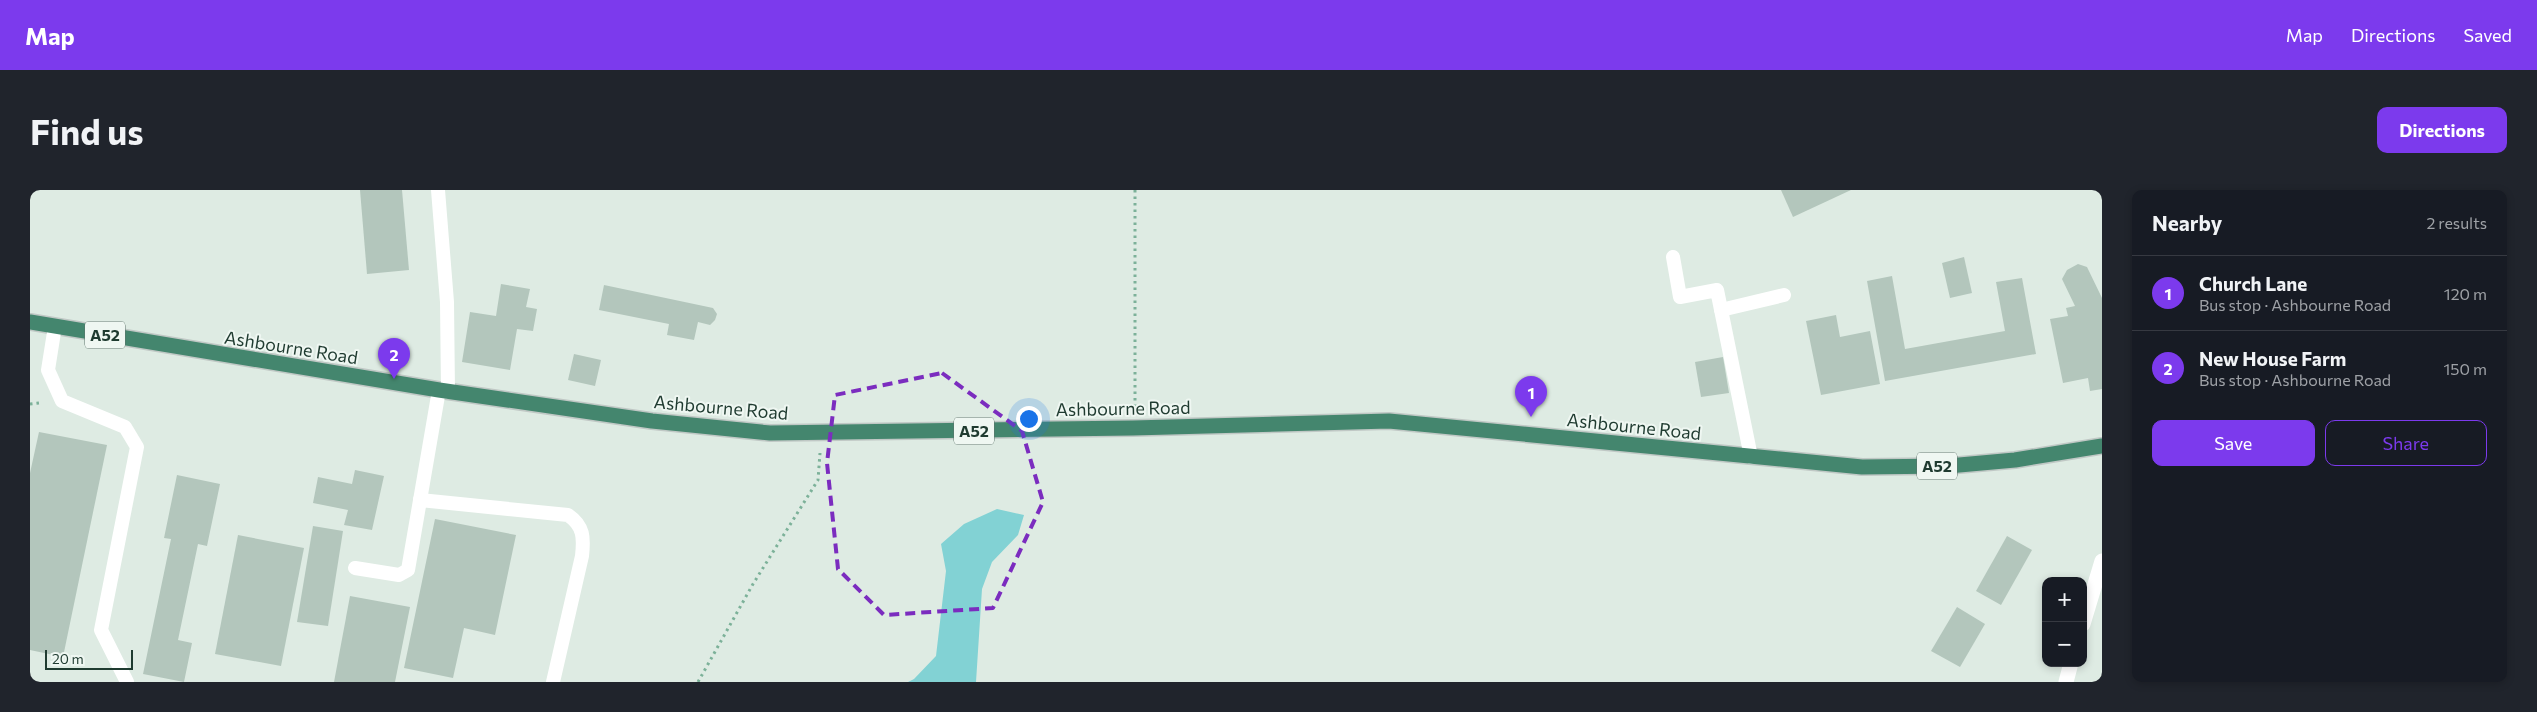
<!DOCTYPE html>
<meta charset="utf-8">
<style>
:root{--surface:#171b24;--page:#20242c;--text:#f1f3f6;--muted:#9ea1a6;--line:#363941;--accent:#7c3aed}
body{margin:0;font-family:Commissioner,sans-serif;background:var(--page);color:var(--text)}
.controls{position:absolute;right:15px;bottom:15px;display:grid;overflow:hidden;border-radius:10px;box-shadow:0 2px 8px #0003}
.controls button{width:45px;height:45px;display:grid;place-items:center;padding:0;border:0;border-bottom:1px solid var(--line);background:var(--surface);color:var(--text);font:25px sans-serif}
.scale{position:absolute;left:15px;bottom:12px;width:88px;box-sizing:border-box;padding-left:5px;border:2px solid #1f3b30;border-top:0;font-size:14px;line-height:18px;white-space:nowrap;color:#1f3b30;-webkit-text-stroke:4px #eff7f2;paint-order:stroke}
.you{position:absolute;left:998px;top:228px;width:18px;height:18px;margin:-12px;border:4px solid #fff;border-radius:50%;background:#1a73e8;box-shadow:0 0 0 8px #1a73e833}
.badge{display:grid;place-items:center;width:32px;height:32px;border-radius:50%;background:var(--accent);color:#fff;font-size:16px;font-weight:700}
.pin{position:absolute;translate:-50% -41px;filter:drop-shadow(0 1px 2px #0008)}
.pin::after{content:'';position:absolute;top:26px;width:18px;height:15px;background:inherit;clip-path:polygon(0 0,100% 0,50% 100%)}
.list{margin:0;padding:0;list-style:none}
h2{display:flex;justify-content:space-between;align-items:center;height:65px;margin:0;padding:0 20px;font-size:21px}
h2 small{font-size:16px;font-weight:400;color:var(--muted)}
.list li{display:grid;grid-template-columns:32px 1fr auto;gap:15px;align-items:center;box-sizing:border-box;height:75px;padding:0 20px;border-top:1px solid var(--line)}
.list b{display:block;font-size:19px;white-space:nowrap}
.list p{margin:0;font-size:16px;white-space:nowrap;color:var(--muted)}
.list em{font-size:16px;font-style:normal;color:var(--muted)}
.actions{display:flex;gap:10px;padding:15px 20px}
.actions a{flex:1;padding:11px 0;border:1px solid var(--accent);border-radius:10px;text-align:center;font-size:18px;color:var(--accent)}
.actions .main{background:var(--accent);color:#fff}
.map{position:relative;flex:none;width:2072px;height:492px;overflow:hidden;border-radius:10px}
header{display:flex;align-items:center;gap:30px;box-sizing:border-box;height:70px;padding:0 25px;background:var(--accent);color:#fff}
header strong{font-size:24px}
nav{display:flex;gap:28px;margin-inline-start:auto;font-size:18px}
.intro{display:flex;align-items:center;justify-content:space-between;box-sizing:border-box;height:120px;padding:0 30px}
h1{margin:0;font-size:35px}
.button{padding:12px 22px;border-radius:10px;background:var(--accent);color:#fff;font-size:18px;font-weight:700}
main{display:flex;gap:30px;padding:0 30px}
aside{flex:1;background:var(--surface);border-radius:10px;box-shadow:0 2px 8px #0003}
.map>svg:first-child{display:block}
.water{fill:#82d2d4}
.building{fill:#b3c6bc}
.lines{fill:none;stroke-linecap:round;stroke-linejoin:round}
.trunk-casing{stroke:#c0c8c5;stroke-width:18}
.path{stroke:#7cb199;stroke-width:3;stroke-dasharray:2.5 4;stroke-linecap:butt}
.service{stroke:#fff;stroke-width:14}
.tertiary{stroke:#fff;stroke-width:15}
.trunk{stroke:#44866e;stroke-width:15}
.marked{fill:none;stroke:#7b2cbf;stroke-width:4;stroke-dasharray:10 6;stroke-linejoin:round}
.labels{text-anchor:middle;stroke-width:4;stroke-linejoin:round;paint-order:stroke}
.shield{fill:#eff7f2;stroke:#5d736a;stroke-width:1}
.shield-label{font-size:16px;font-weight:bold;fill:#1f3b30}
.street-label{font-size:18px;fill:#1f3b30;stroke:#eff7f2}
</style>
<header>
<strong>Map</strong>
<nav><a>Map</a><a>Directions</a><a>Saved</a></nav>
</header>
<div class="intro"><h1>Find us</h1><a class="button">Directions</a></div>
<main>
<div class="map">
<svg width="2072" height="492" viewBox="0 0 2072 492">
<rect width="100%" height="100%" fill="#deebe3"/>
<polygon class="water" points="967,319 994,325 988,345 962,372 952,399 946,492 878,492 884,489 906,466 916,381 911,354 934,334"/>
<g class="building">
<polygon points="330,0 372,0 379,80 337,84"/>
<polygon points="1751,0 1821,0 1763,27"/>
<polygon points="1934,67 1942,103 1920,108 1912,73"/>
<polygon points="2048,74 2057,77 2072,108 2072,199 2060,201 2058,188 2033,193 2020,129 2038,126 2036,118 2045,116 2032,89 2037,80"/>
<polygon points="1862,86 1875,159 1975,141 1966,92 1992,88 2006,164 1855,191 1837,91"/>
<polygon points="471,94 500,99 496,117 507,119 503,141 487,139 480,180 432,172 440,122 466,126"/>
<polygon points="574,95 683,118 687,124 685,130 680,135 668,132 664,150 637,145 639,134 569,120"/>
<polygon points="1806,125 1810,147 1840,141 1850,194 1791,205 1776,131"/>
<polygon points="544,164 571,170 565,196 538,190"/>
<polygon points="1693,167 1699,203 1671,207 1665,172"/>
<polygon points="9,242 77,255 33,467 0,460 0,283"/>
<polygon points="325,280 354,286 342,340 314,335 318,320 283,313 288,287 322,294"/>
<polygon points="147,285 190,294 177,356 168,354 148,450 162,453 154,492 113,484 141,349 134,348"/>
<polygon points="405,329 486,345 465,445 434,438 423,488 374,478"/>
<polygon points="283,336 313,341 298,436 267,432"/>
<polygon points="208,345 274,358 251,476 185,464"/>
<polygon points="1977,346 2002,360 1971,415 1946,401"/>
<polygon points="320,406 380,417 365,492 304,492"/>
<polygon points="1927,417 1955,434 1930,477 1901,461"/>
</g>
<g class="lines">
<g class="trunk-casing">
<polyline id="trunk" points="0,132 409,200 622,231 740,243 1103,238 1359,231 1832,277 1918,276 1985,270 2072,256"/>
</g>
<g class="path">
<polyline points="0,214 9,213"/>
<polyline points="1105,217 1105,0"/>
<polyline points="668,492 723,394 788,290 790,263"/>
</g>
<g class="service">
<polyline points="408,0 417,112 418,202"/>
<polyline points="1643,67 1650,107 1687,100 1721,267"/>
<polyline points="1691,120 1754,105"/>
<polyline points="25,136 18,180 32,211 95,237 107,257 71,440 97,492"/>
<path d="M390,310L538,325C554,336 554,348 552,366L523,492"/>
<polyline points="325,378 369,385 378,380 409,200"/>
</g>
<g class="tertiary">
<polyline points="2053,434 2072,371"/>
<polyline points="2036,492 2041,473"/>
</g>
<use href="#trunk" class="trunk"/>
</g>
<path class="marked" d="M912,183L992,241L1013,312L963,418L854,425L808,379L797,273L805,205Z"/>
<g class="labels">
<g class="shield">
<rect x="55" y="131.5" width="40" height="27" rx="4"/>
<rect x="924" y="227.5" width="40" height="27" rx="4"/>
<rect x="1887" y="262.5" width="40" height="27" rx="4"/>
</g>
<g class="shield-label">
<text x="75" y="151">A52</text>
<text x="944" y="247">A52</text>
<text x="1907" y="282">A52</text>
</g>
<g class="street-label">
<text transform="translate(261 158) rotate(9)" y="6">Ashbourne Road</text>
<text transform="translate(691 218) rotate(5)" y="6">Ashbourne Road</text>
<text transform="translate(1093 219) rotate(-1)" y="6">Ashbourne Road</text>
<text transform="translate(1604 237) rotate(6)" y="6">Ashbourne Road</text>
</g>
</g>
</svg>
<div class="controls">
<button>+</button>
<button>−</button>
</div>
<div class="scale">20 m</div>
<div class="you"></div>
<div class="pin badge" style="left:1501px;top:227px">1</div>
<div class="pin badge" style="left:364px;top:189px">2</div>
</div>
<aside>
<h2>Nearby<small>2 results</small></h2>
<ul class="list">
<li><span class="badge">1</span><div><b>Church Lane</b><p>Bus stop · Ashbourne Road</p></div><em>120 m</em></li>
<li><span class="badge">2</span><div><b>New House Farm</b><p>Bus stop · Ashbourne Road</p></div><em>150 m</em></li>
</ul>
<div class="actions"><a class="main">Save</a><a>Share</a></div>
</aside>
</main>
